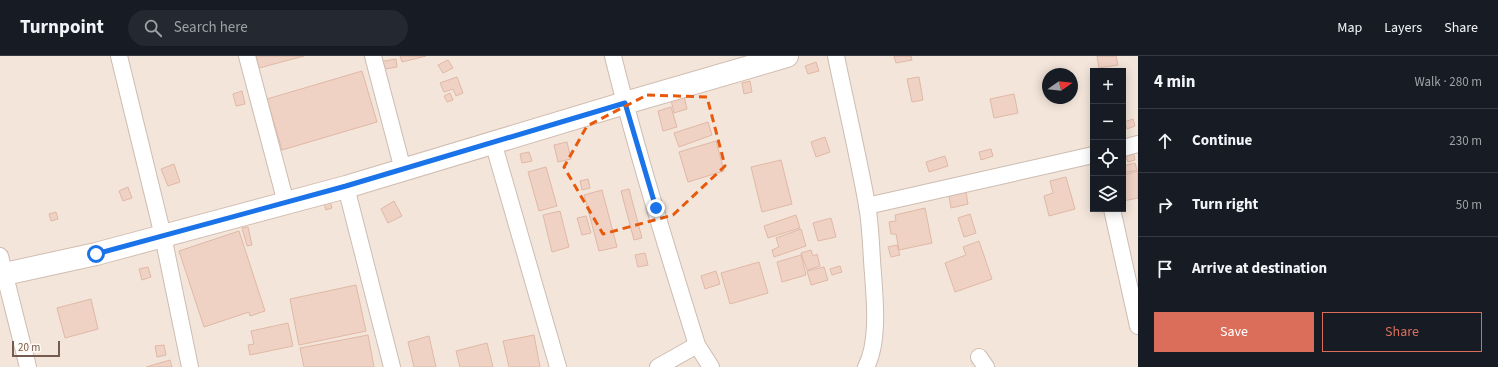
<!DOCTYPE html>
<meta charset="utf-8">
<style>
:root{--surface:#171b24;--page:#242831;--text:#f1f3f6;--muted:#9ea1a6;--line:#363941;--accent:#db6e5a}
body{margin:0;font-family:"Source Sans 3",sans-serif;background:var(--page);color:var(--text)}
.controls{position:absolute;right:12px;top:12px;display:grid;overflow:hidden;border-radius:0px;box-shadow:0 2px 10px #0003}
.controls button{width:36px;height:36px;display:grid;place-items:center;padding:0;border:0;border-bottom:1px solid var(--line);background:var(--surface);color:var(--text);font:20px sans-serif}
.compass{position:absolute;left:1042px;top:12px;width:36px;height:36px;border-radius:50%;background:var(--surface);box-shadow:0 2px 10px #0003;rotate:76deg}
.scale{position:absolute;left:12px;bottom:10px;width:48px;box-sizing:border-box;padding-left:4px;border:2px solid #755a4f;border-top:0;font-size:11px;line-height:14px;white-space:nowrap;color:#755a4f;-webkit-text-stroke:3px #fef8f1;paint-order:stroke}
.stop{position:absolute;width:12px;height:12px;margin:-9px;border:3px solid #1a73e8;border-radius:50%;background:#fff}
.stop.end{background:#1a73e8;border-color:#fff;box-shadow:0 1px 4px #0008}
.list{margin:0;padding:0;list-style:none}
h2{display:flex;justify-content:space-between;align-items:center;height:52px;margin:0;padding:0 16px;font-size:17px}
h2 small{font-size:13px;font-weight:400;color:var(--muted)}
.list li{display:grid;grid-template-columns:26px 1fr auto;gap:12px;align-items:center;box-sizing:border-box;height:64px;padding:0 16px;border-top:1px solid var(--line)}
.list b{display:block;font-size:15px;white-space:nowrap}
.list em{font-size:13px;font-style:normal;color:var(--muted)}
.actions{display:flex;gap:8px;padding:12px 16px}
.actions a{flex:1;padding:9px 0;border:1px solid var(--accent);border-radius:0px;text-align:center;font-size:14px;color:var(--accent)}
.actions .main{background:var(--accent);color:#fff}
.icon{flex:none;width:22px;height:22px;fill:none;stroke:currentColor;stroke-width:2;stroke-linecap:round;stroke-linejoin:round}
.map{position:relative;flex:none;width:1138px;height:311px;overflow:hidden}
header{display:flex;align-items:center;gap:24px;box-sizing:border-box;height:56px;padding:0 20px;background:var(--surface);border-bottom:1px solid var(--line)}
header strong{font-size:19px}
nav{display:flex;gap:22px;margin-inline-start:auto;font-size:14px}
.search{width:280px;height:36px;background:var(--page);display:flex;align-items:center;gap:10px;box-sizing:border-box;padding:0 14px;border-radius:22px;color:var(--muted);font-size:15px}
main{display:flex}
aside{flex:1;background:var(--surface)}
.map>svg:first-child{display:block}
.residential{fill:#f3e5da;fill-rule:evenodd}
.building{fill:#efd2c4;stroke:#e0b8a6}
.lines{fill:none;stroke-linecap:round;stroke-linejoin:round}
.street-casing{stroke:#cdbcb1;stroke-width:18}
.secondary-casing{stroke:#d2bdb1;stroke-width:24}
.street{stroke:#fff;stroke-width:16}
.secondary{stroke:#fff;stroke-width:22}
.route{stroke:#1a73e8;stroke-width:5}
.marked{fill:none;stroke:#e8590c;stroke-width:3;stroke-dasharray:8 5;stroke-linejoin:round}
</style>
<header>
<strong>Turnpoint</strong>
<div class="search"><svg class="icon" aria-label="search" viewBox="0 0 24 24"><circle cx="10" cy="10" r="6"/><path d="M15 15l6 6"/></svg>Search here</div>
<nav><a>Map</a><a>Layers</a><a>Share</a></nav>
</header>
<main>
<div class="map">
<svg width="1138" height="311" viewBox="0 0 1138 311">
<rect width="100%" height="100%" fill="#fbf4eb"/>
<path class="residential" d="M0,0H1138V311H0ZM1093,15H1123V153H1093ZM1048,18H1072V42H1048Z"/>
<g class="building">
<polygon points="256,0 304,0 259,12"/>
<polygon points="400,0 426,0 402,6"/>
<polygon points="894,0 911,0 912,4 896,7"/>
<polygon points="1097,0 1116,0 1118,9 1099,12"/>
<polygon points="396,3 397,11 380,14 379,6"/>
<polygon points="448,4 453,12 443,17 438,9"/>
<polygon points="816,6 819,15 808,18 805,10"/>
<polygon points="362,15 377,66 282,94 267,43"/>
<polygon points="457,21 463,37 456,40 453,33 444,36 440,27"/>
<polygon points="919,21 923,44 912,46 907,23"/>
<polygon points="750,25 752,36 744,38 742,27"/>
<polygon points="242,35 245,48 236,50 233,38"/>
<polygon points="450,37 453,44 447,46 444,40"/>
<polygon points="1014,38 1018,57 994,62 990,43"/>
<polygon points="684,40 687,53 674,57 671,44"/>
<polygon points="671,51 677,71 663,75 658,55"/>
<polygon points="1133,63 1135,70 1127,73 1124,66"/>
<polygon points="708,66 712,79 679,91 674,77"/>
<polygon points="825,81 830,96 816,101 811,86"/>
<polygon points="716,85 724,115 688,126 679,96"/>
<polygon points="567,86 571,103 558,106 554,89"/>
<polygon points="991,93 993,100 981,104 979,96"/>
<polygon points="1133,95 1135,104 1128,106 1125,97"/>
<polygon points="529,96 532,105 522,107 520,98"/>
<polygon points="945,100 948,110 929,116 926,106"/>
<polygon points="781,104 792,148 762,156 751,111"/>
<polygon points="1135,107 1137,114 1123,117 1123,110"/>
<polygon points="174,108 180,126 168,130 161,113"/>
<polygon points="546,111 557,150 539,155 528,116"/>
<polygon points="1138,115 1138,142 1123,145 1123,119"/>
<polygon points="1066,121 1075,153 1049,160 1044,140 1053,137 1050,125"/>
<polygon points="588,123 590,132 582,134 580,125"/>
<polygon points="128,131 132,142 123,145 119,135"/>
<polygon points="629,133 642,182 634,184 621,135"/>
<polygon points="602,134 617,191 599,195 584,139"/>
<polygon points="966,136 968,148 951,152 949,140"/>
<polygon points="329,142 332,152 326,154 323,144"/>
<polygon points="394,145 402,160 388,167 381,153"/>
<polygon points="925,152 932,187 899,194 896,178 891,178 889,166 896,165 895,159"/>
<polygon points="560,155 569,191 552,196 543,159"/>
<polygon points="56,156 58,163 51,165 49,158"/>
<polygon points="970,158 976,177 964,181 958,162"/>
<polygon points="796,159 800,172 768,182 764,170"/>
<polygon points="586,160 591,177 582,179 577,162"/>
<polygon points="831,162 836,181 818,185 813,167"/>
<polygon points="248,171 252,189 247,190 242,172"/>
<polygon points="801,173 806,190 774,201 772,194 779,191 776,182"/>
<polygon points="239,175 265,255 250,260 249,256 204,271 179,195"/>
<polygon points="979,185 992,223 955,236 945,207 966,199 963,191"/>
<polygon points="897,189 900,199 891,201 888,191"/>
<polygon points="811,194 813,200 817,198 820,210 807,214 801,197"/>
<polygon points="645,197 648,209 638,211 635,199"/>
<polygon points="801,199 806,219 782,226 777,206"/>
<polygon points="759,206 768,237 730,248 721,217"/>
<polygon points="840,210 842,216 832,219 830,213"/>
<polygon points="148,211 151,221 142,224 139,213"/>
<polygon points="824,211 828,224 811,229 807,215"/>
<polygon points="716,215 720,228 705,233 701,220"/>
<polygon points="356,229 366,275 299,289 290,243"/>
<polygon points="91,243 98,273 65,282 57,252"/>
<polygon points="288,267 293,290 250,299 248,289 254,288 251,275"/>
<polygon points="368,279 374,311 304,311 300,292"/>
<polygon points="534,279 540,311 509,311 503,285"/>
<polygon points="429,280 436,311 414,311 408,286"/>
<polygon points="487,287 493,311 460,311 456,295"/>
<polygon points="164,289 166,299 157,301 155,290"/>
<polygon points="170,304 172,311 146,311"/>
</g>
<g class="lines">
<g class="street-casing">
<g id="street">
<polyline points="119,0 163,180 190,311"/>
<polyline points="247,0 286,147"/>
<polyline points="373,0 403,114"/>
<path d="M613,0C637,97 667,193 697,289"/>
<path d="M836,0C846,49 858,99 867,149C871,171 871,195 873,218C875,245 879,287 866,311"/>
<polyline points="493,86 558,311"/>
<polyline points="1123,92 1138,88"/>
<polyline points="346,131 392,311"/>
<polyline points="867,150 1093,99"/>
<polyline points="1112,153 1138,270"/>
<polyline points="0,200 28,311"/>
<polyline points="979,301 986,311"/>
<polyline points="658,311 697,289 711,311"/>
</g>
</g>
<g class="secondary-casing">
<polyline id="secondary" points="0,219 96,198 346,131 625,47 787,0"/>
</g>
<use href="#street" class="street"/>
<use href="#secondary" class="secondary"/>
</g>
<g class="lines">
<polyline class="route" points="96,198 346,130 625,47 656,152"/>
</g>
<path class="marked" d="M647,39L707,41L725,110L673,159L603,178L564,111L587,70Z"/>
</svg>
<div class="controls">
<button>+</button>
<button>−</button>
<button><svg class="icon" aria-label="locate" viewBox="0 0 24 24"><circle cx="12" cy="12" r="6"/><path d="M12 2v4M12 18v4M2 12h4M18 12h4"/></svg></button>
<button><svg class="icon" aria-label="layers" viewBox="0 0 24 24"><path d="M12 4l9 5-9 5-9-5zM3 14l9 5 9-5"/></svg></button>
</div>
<svg class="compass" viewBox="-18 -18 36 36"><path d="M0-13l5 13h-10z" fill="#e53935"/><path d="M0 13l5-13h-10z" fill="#9ea1a6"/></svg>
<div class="scale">20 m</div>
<div class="stop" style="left:96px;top:198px"></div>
<div class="stop end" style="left:656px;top:152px"></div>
</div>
<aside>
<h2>4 min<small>Walk · 280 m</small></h2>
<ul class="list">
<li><svg class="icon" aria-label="ahead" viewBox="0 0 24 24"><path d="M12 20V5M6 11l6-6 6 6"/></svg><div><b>Continue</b></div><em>230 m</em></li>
<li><svg class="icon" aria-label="right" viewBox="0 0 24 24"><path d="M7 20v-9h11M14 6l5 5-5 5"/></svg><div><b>Turn right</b></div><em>50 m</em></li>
<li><svg class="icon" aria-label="arrive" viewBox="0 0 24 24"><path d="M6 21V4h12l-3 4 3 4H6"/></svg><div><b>Arrive at destination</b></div></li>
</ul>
<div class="actions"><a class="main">Save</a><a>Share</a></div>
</aside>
</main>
